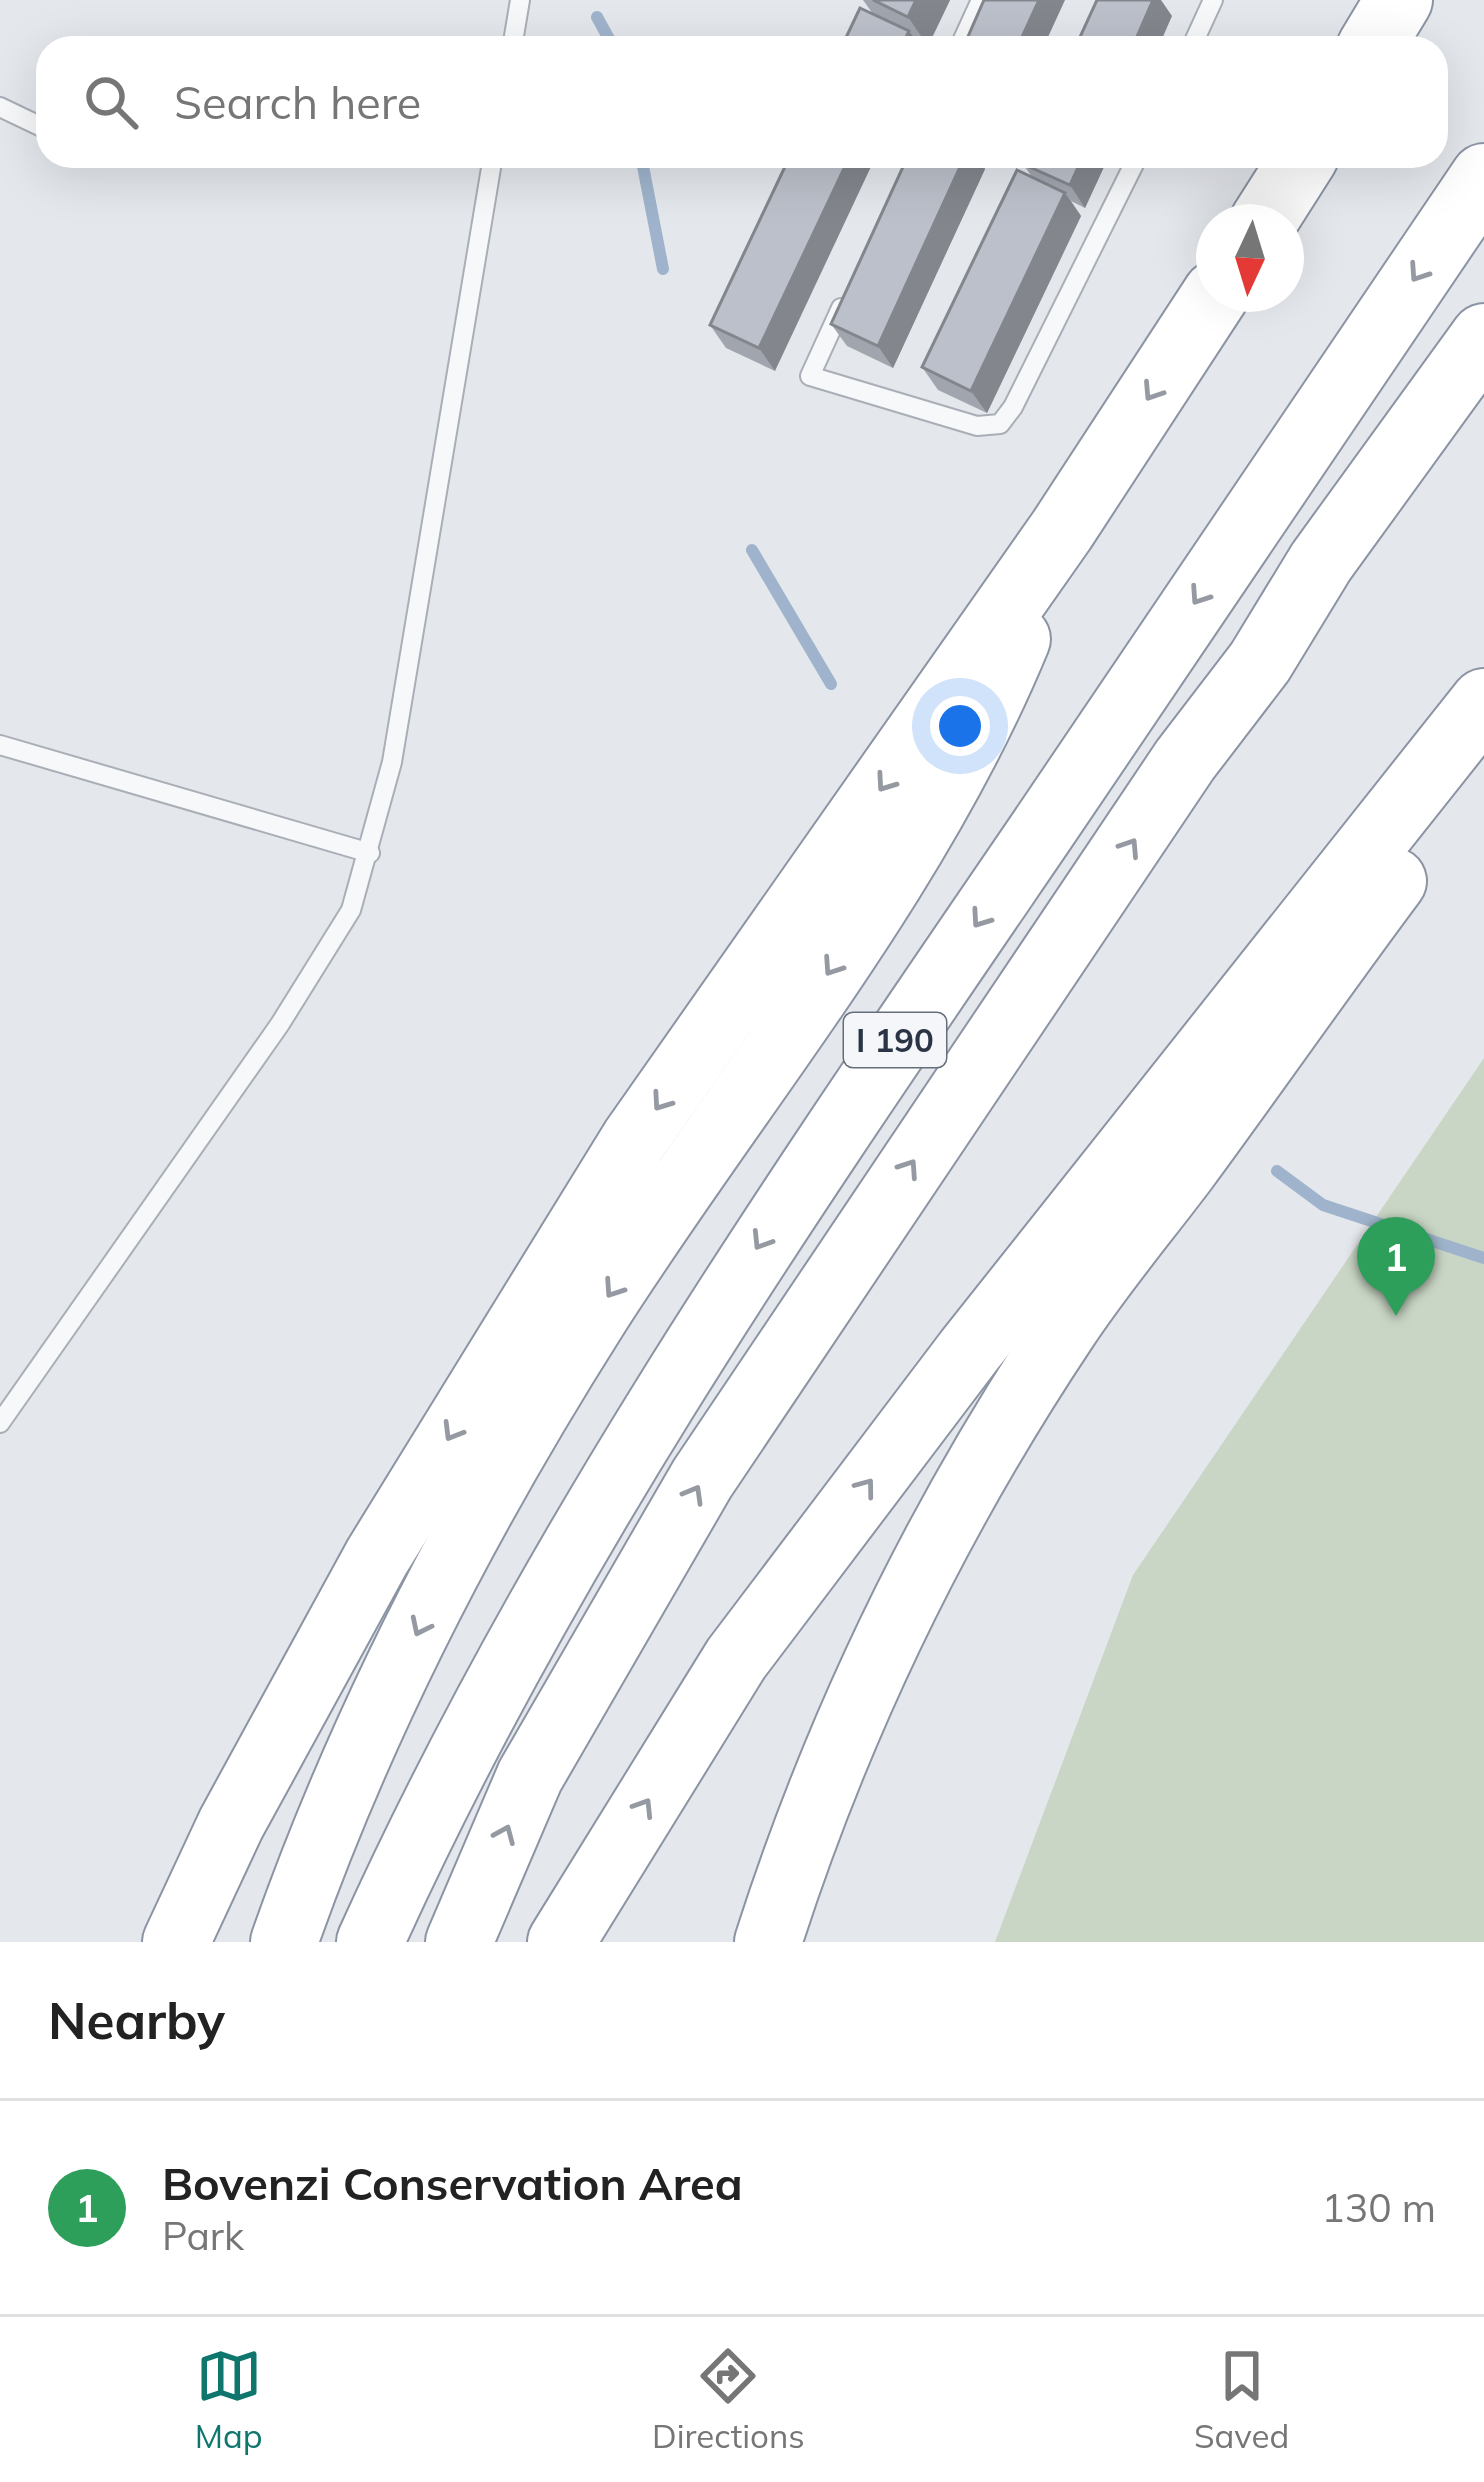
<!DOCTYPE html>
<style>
:root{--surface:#fff;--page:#f6f6f6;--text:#222;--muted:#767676;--line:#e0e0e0;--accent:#0f766e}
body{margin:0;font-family:Mulish,sans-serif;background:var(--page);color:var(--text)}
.compass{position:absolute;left:1196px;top:204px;width:108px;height:108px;border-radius:50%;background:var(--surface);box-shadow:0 12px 48px #0002;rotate:184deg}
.you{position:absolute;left:960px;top:726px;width:42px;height:42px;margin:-30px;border:9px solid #fff;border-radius:50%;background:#1a73e8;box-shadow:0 0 0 18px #1a73e833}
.badge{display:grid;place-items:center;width:78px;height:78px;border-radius:50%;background:var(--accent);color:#fff;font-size:39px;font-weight:700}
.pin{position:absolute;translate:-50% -99px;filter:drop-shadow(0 3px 6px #0008)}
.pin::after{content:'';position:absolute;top:63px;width:42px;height:36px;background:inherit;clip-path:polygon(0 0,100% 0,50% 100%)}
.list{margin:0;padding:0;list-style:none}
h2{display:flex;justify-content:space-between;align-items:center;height:156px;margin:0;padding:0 48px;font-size:51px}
h2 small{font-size:39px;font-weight:400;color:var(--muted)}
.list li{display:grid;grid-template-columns:78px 1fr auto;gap:36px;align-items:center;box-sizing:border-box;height:216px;padding:0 48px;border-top:3px solid var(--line)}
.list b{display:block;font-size:45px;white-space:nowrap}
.list p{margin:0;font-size:39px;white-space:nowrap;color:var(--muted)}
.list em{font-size:39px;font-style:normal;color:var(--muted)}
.icon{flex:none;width:66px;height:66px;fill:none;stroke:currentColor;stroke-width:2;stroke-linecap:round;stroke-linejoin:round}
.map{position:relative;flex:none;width:1484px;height:1942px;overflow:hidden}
.search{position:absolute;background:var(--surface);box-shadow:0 12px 48px #0002;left:36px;right:36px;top:36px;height:132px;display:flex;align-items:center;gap:30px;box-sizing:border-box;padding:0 42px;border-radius:36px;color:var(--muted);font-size:45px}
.sheet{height:372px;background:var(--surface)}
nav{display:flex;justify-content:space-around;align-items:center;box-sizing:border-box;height:168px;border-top:3px solid var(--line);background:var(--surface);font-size:33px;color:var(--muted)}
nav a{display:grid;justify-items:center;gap:6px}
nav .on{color:var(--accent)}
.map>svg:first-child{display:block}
.green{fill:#c9d6c5}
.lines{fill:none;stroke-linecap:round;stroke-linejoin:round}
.stream{stroke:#9fb4cc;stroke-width:12}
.service-casing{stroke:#a9aeb7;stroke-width:22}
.motorway-casing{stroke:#8b94a3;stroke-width:70}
.service{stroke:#f7f8fa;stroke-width:18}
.motorway{stroke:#fff;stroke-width:66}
.wall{fill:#a1a5ae}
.shaded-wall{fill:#83868d}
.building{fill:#bbc0ca;stroke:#83868d;stroke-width:3}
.oneway{stroke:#959aa2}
.labels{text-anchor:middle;stroke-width:10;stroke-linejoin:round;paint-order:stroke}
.shield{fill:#f4f6f9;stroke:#676e7b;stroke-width:3}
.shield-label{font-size:33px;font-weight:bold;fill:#2b3445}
</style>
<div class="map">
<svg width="1484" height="1942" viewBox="0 0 1484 1942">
<rect width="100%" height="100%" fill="#e4e7ec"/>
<polygon class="green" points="1484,1058 1484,1942 995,1942 1133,1575"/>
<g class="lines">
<g class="stream">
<polyline points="597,17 614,48"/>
<polyline points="641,156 663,269"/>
<polyline points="752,550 831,684"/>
<polyline points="1277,1171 1323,1205 1484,1258"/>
</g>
<g class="service-casing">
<g id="service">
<polyline points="512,48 520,0"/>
<polyline points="959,48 981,0"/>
<polyline points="1191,48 1213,0"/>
<polyline points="0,107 48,130"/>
<polyline points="841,308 810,376 977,426 1000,424 1013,407 1138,156"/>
<polyline points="0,745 370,853"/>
<polyline points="0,1423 280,1024 351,910 392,762 493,156"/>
</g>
</g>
<g class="motorway-casing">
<g id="motorway">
<polyline points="1370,48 1399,0"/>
<polyline points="1263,222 1305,156"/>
<polyline points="176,1942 231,1824 377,1557 634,1140 1062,530 1216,294"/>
<path d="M284,1942C361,1722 470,1513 595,1316C737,1093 916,885 1017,639"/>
<path d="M370,1942C549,1545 798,1188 1043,829C1191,612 1337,394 1484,177"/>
<polyline points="459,1942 530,1776 702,1479 1185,760 1260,662 1321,562 1484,337"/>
<polyline points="561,1942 736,1659 969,1351 1484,702"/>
<path d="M768,1942C837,1726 938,1518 1064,1329C1101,1273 1144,1222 1184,1169C1254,1074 1322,976 1393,881"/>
</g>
</g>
<use href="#service" class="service"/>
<use href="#motorway" class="motorway"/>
</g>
<g class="wall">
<polygon points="863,0 950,0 928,46 873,14"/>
<polygon points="790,156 775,371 726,348 710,325"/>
<polygon points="908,156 993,156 990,163 976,156 985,169 893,368 847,346 831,324"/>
<polygon points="1109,156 1085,208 1071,201 1081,216 987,413 938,390 922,367 1032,177 1023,164"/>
</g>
<g class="shaded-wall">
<polygon points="916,0 950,0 928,46 908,17"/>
<polygon points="1039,0 1065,0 1043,48 1017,48"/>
<polygon points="1153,0 1161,0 1172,16 1158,48 1132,48"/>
<polygon points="909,31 921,48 901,48"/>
<polygon points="850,156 876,156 775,371 759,348"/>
<polygon points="965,156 976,156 985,169 893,368 878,346"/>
<polygon points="1083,156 1109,156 1085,208 1070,185"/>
<polygon points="1065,193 1081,216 987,413 971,391"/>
</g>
<g class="building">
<polygon points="873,0 916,0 908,17"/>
<polygon points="984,0 1039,0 1017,48 963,48"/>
<polygon points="1097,0 1153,0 1132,48 1075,48"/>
<polygon points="860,8 909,31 901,48 841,48"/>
<polygon points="790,156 850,156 759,348 710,325"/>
<polygon points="908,156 965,156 878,346 831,324"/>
<polygon points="1027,156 1083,156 1070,185 1023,164"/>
<polygon points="1017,170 1065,193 971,391 922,367"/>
</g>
<defs><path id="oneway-chevron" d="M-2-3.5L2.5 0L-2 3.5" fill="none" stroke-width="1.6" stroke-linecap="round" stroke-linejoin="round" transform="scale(3)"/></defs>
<g class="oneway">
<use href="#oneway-chevron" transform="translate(1418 273) rotate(124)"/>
<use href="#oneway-chevron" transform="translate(1152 392) rotate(123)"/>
<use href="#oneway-chevron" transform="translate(1199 596) rotate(124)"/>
<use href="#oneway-chevron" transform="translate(885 783) rotate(125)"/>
<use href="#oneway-chevron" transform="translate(1130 847) rotate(-57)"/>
<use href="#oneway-chevron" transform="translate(980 919) rotate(125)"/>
<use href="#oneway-chevron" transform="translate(832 967) rotate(124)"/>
<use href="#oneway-chevron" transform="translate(661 1102) rotate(125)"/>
<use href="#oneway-chevron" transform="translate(909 1168) rotate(-56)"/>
<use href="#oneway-chevron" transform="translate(761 1241) rotate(122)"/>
<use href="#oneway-chevron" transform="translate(613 1289) rotate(124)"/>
<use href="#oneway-chevron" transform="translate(452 1432) rotate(121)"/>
<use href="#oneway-chevron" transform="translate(866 1487) rotate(-53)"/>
<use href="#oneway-chevron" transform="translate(694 1494) rotate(-60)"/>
<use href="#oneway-chevron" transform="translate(420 1627) rotate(116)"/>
<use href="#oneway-chevron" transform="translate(644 1807) rotate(-58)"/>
<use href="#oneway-chevron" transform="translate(505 1834) rotate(-67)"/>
</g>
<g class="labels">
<rect class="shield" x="844" y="1013" width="102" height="54" rx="9"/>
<g class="shield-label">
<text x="895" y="1052">I 190</text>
</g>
</g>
</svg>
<svg class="compass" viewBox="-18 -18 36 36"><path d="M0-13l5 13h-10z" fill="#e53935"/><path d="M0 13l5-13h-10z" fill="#767676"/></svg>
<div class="you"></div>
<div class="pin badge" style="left:1396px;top:1316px;background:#2e9e5b">1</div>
<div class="search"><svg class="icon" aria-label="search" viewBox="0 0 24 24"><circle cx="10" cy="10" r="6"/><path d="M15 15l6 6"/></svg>Search here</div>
</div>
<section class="sheet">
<h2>Nearby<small></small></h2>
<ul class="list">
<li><span class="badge" style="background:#2e9e5b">1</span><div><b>Bovenzi Conservation Area</b><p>Park</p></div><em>130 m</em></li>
</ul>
</section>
<nav>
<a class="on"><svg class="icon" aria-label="map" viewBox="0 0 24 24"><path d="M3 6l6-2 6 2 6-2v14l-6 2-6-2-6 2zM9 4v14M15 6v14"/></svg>Map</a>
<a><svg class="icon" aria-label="directions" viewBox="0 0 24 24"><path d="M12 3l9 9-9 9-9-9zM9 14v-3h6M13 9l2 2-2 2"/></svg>Directions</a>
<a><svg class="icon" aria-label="saved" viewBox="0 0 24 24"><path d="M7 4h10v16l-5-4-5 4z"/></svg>Saved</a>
</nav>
